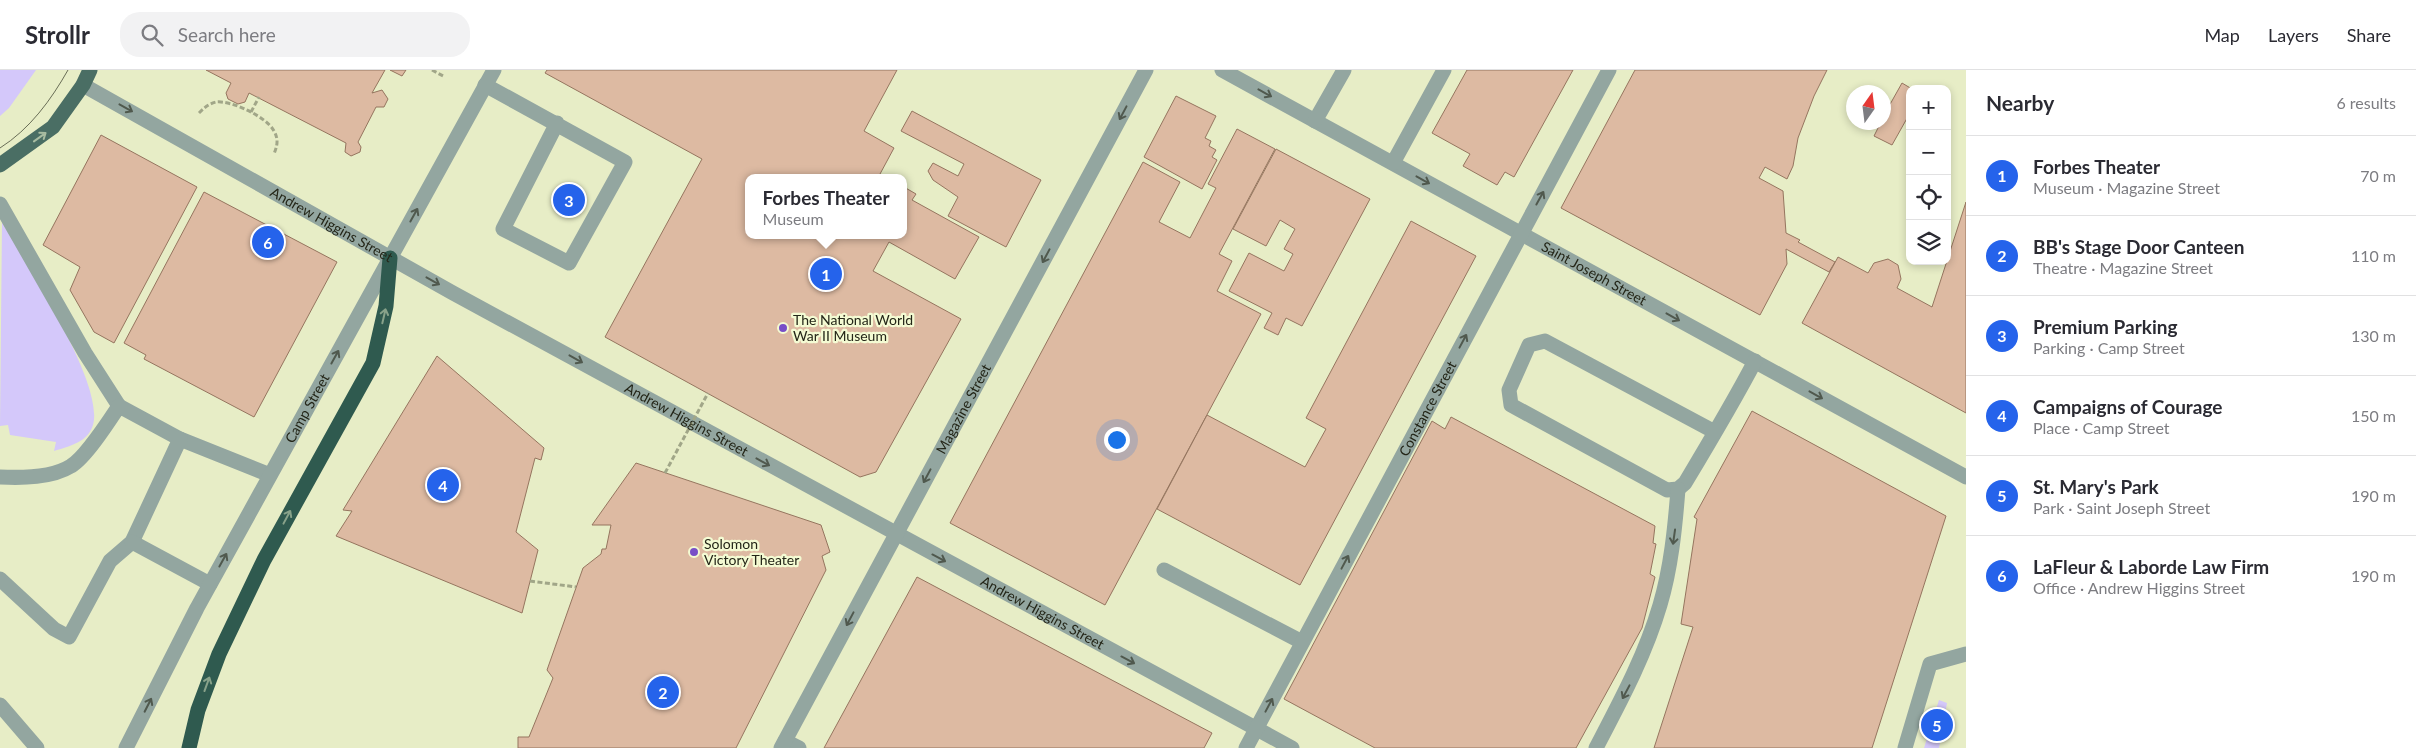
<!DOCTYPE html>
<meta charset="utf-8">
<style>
:root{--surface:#fff;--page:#f2f2f3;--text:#2b2b33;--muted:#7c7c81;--line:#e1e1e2;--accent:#2563eb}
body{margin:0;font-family:Lato,sans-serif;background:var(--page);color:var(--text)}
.controls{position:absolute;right:15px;top:15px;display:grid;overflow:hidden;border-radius:10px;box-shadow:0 2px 8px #0003}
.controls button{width:45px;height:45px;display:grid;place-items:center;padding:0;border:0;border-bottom:1px solid var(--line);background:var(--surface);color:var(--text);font:25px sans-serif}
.compass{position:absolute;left:1846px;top:15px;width:45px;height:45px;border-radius:50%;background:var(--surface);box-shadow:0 2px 8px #0003;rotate:14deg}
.you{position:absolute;left:1116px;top:369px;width:18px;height:18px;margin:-12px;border:4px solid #fff;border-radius:50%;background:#1a73e8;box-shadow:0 0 0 8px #1a73e833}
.badge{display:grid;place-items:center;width:32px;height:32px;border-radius:50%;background:var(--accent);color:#fff;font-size:16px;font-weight:700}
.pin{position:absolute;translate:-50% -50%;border:2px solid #fff;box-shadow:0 1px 5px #0006}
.popup{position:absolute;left:745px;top:104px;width:162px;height:65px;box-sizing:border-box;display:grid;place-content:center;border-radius:10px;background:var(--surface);filter:drop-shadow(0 1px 4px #0005);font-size:16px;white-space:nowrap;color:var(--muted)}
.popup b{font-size:19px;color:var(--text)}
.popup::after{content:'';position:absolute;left:50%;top:100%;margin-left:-10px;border:10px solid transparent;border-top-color:var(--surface)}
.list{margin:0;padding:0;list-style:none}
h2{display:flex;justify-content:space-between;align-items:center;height:65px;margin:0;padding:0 20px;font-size:21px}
h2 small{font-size:16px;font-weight:400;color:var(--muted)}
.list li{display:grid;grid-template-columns:32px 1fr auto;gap:15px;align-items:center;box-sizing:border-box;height:80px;padding:0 20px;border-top:1px solid var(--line)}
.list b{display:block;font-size:19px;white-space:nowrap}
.list p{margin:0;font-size:16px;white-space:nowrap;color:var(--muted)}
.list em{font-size:16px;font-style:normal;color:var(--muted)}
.icon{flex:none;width:28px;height:28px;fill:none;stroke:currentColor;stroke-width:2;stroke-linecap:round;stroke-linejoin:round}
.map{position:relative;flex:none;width:1966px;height:678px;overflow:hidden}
header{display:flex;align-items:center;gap:30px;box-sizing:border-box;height:70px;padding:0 25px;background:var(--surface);border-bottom:1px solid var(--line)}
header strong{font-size:24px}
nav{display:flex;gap:28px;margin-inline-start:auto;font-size:18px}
.search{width:350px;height:45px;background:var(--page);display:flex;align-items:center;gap:12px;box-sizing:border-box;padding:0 18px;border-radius:20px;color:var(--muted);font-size:19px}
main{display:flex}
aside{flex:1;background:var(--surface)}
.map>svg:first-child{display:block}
.green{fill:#d4c8fa}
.building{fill:#ddbaa2;stroke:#95755f}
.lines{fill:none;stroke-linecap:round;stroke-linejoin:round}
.path{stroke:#a1a688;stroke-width:3;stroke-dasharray:5 2.5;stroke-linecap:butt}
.minor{stroke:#93a6a0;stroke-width:15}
.major{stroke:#4a6e64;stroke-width:15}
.highway{stroke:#2f5a4f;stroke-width:15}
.tram{stroke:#696d56;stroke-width:1}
.path-bridge{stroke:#a1a688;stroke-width:3;stroke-dasharray:5 2.5;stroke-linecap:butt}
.oneway{stroke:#50594e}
.oneway2{stroke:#a8bca1}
.oneway3{stroke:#88a28a}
.poi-dot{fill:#784fc7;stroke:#f4fbd3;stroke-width:2}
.labels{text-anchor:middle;stroke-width:4.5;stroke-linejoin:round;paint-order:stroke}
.street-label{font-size:14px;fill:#242618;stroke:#f4fbd3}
.poi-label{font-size:14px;fill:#242618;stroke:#f4fbd3;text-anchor:start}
</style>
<header>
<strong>Strollr</strong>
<div class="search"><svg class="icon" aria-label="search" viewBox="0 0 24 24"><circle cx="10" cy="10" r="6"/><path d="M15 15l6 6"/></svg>Search here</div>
<nav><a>Map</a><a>Layers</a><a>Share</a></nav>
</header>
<main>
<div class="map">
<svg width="1966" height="678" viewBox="0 0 1966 678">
<rect width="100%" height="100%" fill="#e7edc6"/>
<g class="green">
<polygon points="0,0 36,0 9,38 0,46"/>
<path d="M2,152C24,191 105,313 93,355C88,372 70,376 54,381L56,372L10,365L8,355L0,356Z"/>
<polygon points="1939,630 1947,633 1939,678 1924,678"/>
</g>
<g class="building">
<polygon points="206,0 385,0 372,23 382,20 388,29 384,37 376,37 358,72 361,77 360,82 351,86 345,82 346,73 249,23 245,32 238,34 228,29 226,23 231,13"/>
<polygon points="390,0 406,0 402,6"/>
<polygon points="547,0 897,0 864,61 894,78 880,104 886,108 748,108 748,165 904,165 904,117 916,124 912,130 979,167 955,209 889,172 873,201 961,249 876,402 860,407 605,267 702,89 545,3"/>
<polygon points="1467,0 1573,0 1514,107 1505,102 1497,115 1463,96 1470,84 1432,63"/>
<polygon points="1635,0 1827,0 1814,26 1798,68 1793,96 1787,109 1765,97 1759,108 1783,121 1786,163 1800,170 1798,172 1835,192 1829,202 1786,179 1787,194 1760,245 1561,138"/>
<polygon points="1902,13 1912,19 1910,19 1910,43 1892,75 1874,66 1881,52 1884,52 1884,45"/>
<polygon points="1176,26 1216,46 1205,68 1211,71 1209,76 1216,80 1212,87 1217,90 1202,119 1144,87"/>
<polygon points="912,41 1041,110 1006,177 948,146 958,127 933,110 928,101 933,93 958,106 964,94 901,61"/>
<polygon points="1237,59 1275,79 1219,184 1232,191 1217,221 1261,244 1105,535 950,453 1143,92 1180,112 1159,152 1190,168 1216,118 1208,114"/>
<polygon points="101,65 197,117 114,273 94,262 70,220 80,197 43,175"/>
<polygon points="1276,79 1370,129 1302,256 1286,248 1278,265 1264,258 1272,243 1229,221 1249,183 1284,201 1293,184 1284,179 1295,159 1280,150 1266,176 1233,159"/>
<polygon points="204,122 337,192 254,347 144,289 146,285 124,273"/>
<polygon points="1966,132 1966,343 1802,253 1838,187 1868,203 1874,193 1888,189 1898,195 1901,209 1897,218 1932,237"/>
<polygon points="1411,151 1476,186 1300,515 1157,439 1207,345 1305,397 1326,359 1306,348"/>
<polygon points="437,286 544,378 541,390 535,388 516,462 538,480 522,543 336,466 352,441 343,440"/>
<polygon points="1752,341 1946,446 1872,678 1654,678 1693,557 1681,554 1697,449 1694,447"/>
<polygon points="1451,347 1655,456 1653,473 1656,474 1650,504 1655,507 1642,558 1576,678 1375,678 1284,629 1432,351 1445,359"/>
<polygon points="636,393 821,455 830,482 822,486 826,500 736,678 518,678 518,667 529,667 553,608 547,600 583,498 601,484 602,479 606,479 611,455 592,455"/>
<polygon points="917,507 1212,663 1204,678 824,678"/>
</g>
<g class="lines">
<g class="path">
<polyline points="432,0 445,7"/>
<polyline points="251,42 259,27"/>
<path d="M199,43C204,38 208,34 216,32C231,30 267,47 274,61C279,70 277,76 274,84"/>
<polyline points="530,511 576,517"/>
</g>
<g class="minor">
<path id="s1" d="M1222,0L1966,407"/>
<path id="s2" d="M83,15L453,223L1292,678"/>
<polyline points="485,15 625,92 569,193 503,159 557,53"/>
<polyline points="1315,51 1344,0"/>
<polyline points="1393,93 1444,0"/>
<polyline points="0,134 85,283 119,336"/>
<path d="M1715,362L1545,271L1529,275L1509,320L1511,335L1667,420L1678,419L1685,413C1709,373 1733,333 1755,291"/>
<polyline points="180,369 270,405"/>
<path d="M0,407C22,408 52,408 71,396C86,387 109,351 119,336L180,369L132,472L110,491L69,567L54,559L0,509"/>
<polyline points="132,472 210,514"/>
<polyline points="1164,500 1302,572"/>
<polyline points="0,635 37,678"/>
<polyline points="785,671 799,678"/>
<path id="s3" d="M126,678L197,538L494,0"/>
<path id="s4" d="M781,678L1146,0"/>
<path id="s5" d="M1246,678L1609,0"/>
<path d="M1596,678C1620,632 1645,586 1660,535C1671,498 1675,458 1678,419"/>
<polyline points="1905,678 1930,594 1966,584"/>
</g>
<polyline class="major" points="0,95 53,57 83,15 90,0"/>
<polyline class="highway" points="189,678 198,640 219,584 264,490 373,293 386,236 390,188"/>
<path class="tram" d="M0,78C30,59 51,30 68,0"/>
<polyline class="path-bridge" points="665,403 708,323"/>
</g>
<defs><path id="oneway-shaft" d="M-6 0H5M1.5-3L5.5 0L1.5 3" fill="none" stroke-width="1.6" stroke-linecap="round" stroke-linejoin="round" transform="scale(1.25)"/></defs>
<g class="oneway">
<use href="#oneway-shaft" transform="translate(1265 23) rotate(29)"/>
<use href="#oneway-shaft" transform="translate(126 38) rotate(29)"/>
<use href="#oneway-shaft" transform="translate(1123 43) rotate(118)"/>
<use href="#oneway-shaft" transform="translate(1423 110) rotate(29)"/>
<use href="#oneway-shaft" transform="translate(1540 128) rotate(-61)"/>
<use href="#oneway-shaft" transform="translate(414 145) rotate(-61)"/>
<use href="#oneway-shaft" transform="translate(1046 186) rotate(118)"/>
<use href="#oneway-shaft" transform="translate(433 211) rotate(29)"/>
<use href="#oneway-shaft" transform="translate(1673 247) rotate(29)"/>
<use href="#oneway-shaft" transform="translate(1463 271) rotate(-62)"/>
<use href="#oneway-shaft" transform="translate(335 287) rotate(-61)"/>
<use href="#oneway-shaft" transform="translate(576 289) rotate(29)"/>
<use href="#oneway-shaft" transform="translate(1816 325) rotate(29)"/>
<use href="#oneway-shaft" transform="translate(763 392) rotate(29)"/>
<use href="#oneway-shaft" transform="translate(927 406) rotate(118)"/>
<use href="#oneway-shaft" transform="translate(1674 467) rotate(98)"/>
<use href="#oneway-shaft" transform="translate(939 488) rotate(28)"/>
<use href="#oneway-shaft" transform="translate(223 490) rotate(-61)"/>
<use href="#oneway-shaft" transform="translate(1345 492) rotate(-62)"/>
<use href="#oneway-shaft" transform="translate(850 549) rotate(118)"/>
<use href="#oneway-shaft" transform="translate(1128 590) rotate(28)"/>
<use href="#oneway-shaft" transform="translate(1626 622) rotate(118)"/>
<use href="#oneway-shaft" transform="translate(148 635) rotate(-63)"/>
<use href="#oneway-shaft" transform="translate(1269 635) rotate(-62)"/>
</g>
<use class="oneway2" href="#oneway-shaft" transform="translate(40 67) rotate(-36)"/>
<g class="oneway3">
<use href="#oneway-shaft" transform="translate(384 246) rotate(-77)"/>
<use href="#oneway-shaft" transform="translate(287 447) rotate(-62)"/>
<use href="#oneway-shaft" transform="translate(207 614) rotate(-70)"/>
</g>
<g class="poi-dot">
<circle cx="783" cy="258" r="5"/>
<circle cx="694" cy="482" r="5"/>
</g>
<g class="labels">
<g class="street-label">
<text dy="5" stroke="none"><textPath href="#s2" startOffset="285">Andrew Higgins Street</textPath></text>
<text dy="5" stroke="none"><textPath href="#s1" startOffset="424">Saint Joseph Street</textPath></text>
<text dy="5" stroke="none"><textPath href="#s3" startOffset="385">Camp Street</textPath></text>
<text dy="5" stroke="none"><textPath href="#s4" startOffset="385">Magazine Street</textPath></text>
<text dy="5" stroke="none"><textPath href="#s5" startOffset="385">Constance Street</textPath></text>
<text dy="5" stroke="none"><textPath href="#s2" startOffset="690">Andrew Higgins Street</textPath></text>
<text dy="5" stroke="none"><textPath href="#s2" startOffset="1095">Andrew Higgins Street</textPath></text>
</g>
<g class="poi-label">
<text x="793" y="255">The National World<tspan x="793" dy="16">War II Museum</tspan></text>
<text x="704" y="479">Solomon<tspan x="704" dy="16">Victory Theater</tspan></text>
</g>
</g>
</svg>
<div class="controls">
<button>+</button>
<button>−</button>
<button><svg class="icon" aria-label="locate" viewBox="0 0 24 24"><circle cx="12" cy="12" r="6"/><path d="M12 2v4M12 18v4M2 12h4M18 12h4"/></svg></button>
<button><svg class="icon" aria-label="layers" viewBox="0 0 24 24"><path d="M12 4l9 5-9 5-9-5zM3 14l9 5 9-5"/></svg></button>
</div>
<svg class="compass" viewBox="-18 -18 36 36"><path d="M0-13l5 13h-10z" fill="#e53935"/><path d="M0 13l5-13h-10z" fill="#7c7c81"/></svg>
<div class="you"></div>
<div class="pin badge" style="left:826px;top:204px">1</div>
<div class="popup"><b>Forbes Theater</b>Museum</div>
<div class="pin badge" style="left:663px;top:622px">2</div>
<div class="pin badge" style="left:569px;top:130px">3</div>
<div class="pin badge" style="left:443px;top:415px">4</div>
<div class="pin badge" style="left:1937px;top:655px">5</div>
<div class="pin badge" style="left:268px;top:172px">6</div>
</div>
<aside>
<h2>Nearby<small>6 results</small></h2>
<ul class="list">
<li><span class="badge">1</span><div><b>Forbes Theater</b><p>Museum · Magazine Street</p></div><em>70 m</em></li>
<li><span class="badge">2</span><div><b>BB's Stage Door Canteen</b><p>Theatre · Magazine Street</p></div><em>110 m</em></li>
<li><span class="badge">3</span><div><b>Premium Parking</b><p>Parking · Camp Street</p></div><em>130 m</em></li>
<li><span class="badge">4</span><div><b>Campaigns of Courage</b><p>Place · Camp Street</p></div><em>150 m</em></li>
<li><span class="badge">5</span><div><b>St. Mary's Park</b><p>Park · Saint Joseph Street</p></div><em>190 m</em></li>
<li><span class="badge">6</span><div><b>LaFleur &amp; Laborde Law Firm</b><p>Office · Andrew Higgins Street</p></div><em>190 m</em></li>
</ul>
</aside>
</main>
